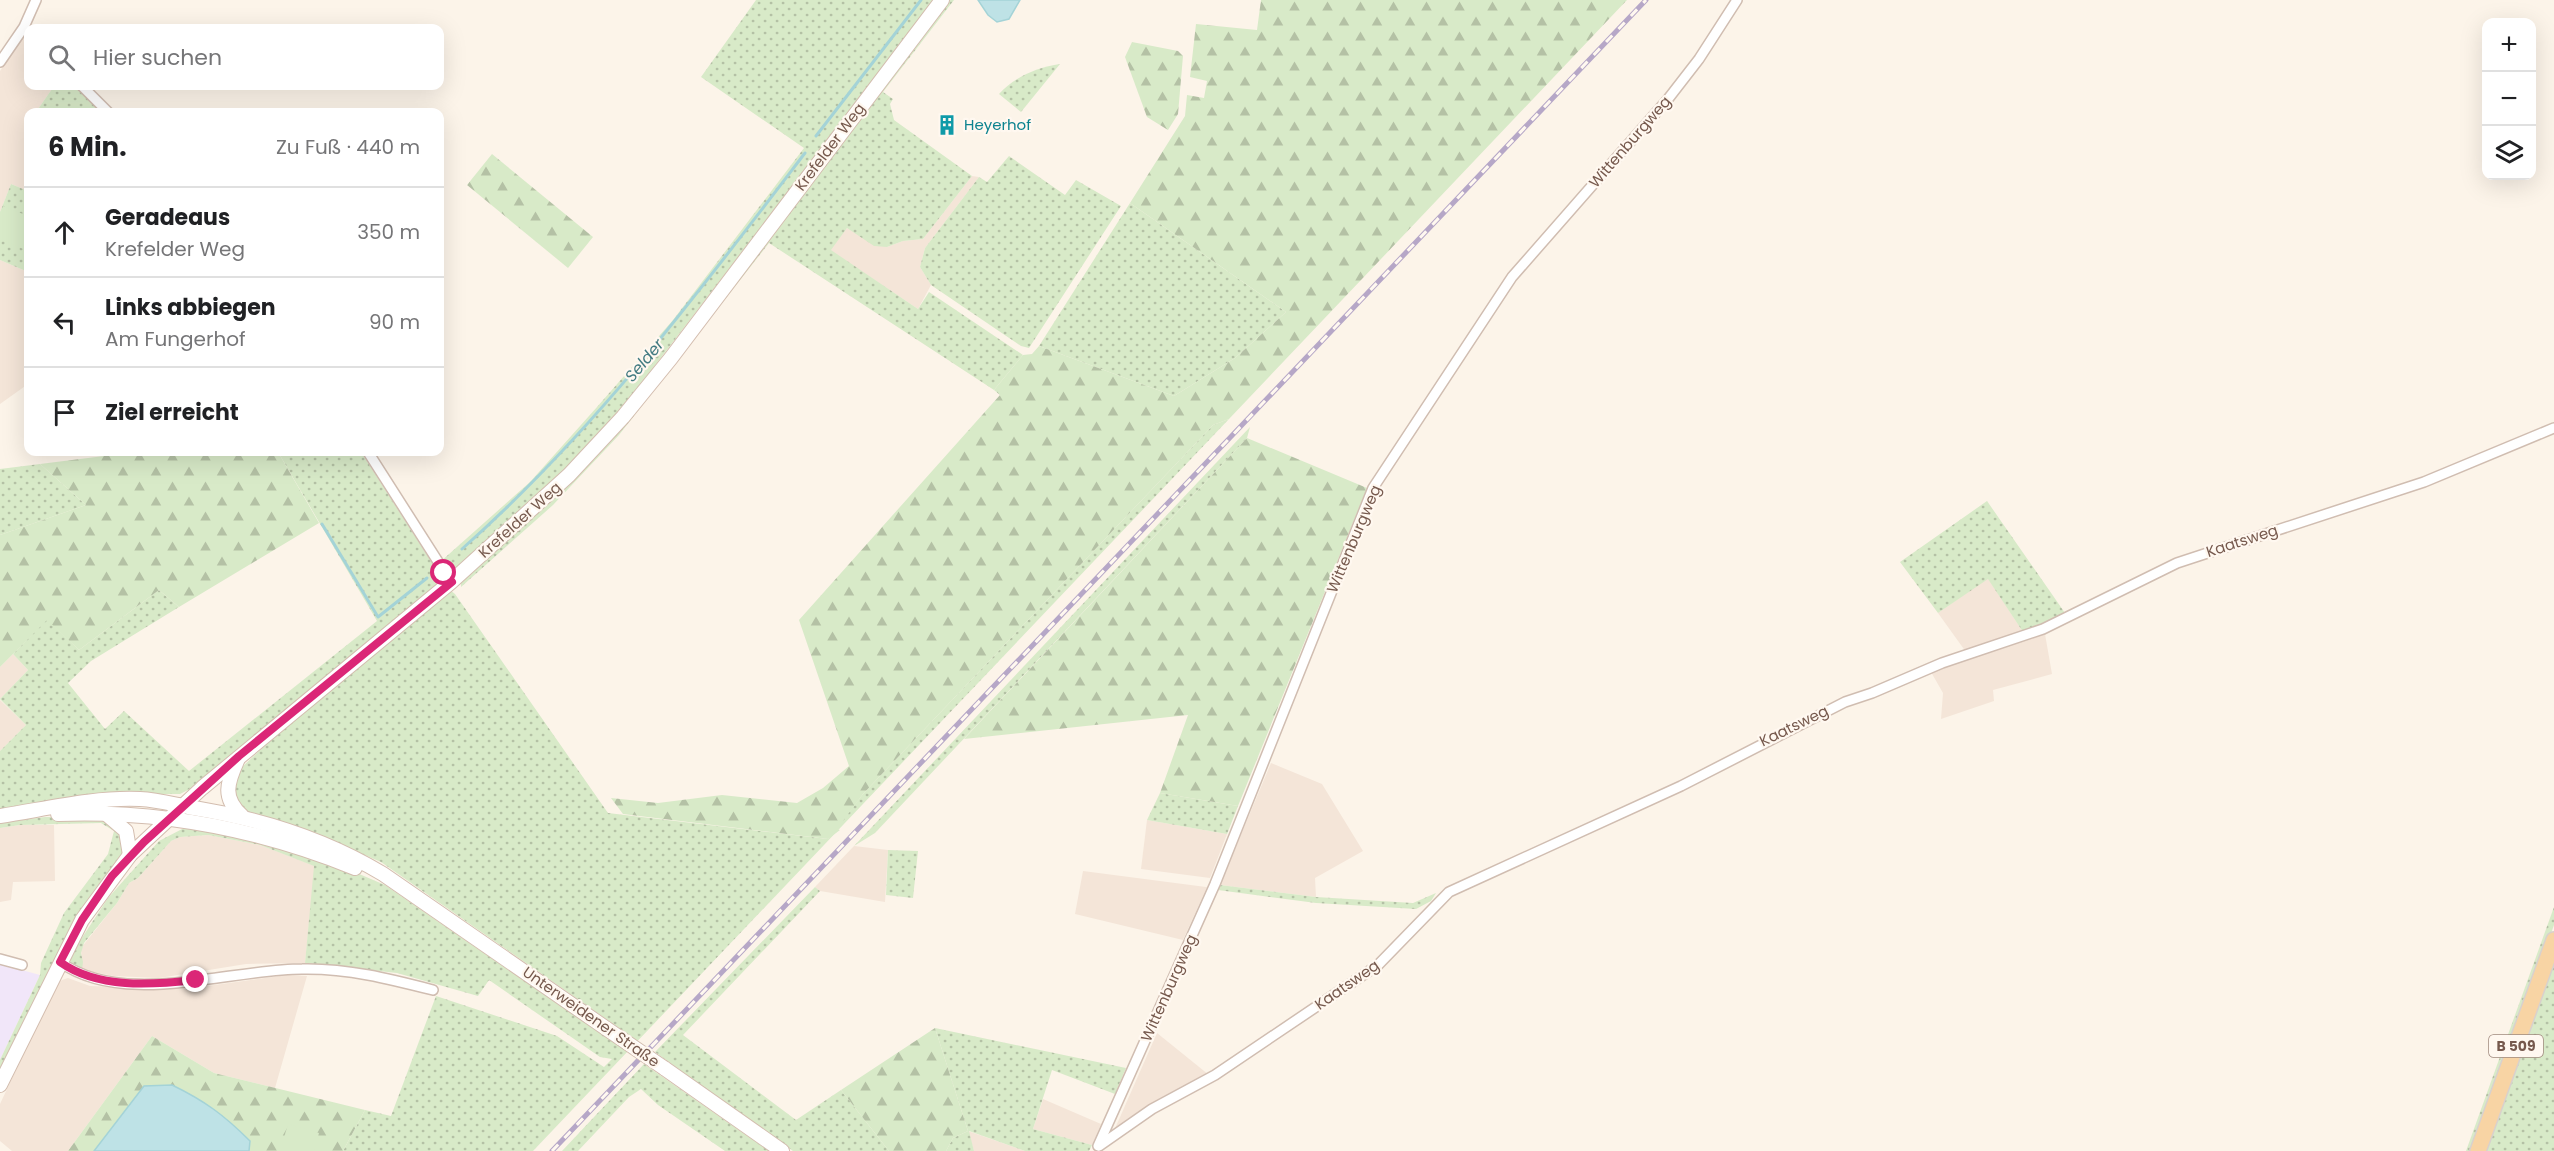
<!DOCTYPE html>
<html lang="de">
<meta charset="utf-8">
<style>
:root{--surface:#fff;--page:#f2f2f2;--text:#202124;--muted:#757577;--line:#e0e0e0}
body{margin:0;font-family:Poppins,sans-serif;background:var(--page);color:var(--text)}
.controls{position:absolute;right:18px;top:18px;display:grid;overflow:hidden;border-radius:12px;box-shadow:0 6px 24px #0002}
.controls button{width:54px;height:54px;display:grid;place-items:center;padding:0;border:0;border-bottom:2px solid var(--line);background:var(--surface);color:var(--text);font:30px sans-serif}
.stop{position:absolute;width:18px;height:18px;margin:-14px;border:4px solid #db2777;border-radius:50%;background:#fff}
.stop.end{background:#db2777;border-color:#fff;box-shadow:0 2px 6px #0008}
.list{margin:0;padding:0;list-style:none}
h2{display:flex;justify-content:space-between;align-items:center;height:78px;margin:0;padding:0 24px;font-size:26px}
h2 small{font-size:20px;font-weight:400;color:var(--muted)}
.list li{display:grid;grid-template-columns:39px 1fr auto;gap:18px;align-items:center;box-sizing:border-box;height:90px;padding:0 24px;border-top:2px solid var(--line)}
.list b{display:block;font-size:22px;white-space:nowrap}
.list p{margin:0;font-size:20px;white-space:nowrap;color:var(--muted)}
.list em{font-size:20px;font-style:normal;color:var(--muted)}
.icon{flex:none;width:33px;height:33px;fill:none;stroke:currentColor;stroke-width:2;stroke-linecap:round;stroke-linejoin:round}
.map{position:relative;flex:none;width:2554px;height:1151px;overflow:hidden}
.search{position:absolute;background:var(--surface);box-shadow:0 6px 24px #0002;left:24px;top:24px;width:420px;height:66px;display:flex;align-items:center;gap:15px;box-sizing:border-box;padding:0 21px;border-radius:12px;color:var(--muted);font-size:22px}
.panel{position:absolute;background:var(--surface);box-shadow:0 6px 24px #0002;left:24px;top:108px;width:420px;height:348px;border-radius:12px}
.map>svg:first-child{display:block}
.residential{fill:#f4e5d8}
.education{fill:#f1e6f9}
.grass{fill:url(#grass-dots)}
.forest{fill:url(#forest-firs)}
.pitch{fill:#d8eac8}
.water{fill:#bee2e6;stroke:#a4d3d7;stroke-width:1.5}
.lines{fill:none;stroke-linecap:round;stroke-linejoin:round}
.stream{stroke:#a4d3d7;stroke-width:3}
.street-casing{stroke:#d0bdb1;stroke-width:12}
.secondary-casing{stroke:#d3bdaf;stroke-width:16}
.primary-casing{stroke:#d9d1cd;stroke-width:18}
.street{stroke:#fff;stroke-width:9}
.secondary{stroke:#fff;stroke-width:14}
.primary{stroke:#f8d4a4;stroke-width:15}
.rail-casing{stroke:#b6a7c7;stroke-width:5}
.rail{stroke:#fff8f0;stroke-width:3;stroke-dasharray:9;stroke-linecap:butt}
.secondary-bridge-casing{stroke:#d3bdaf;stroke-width:16;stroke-linecap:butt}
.secondary-bridge{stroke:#fff;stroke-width:14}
.route{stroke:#db2777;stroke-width:8}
.labels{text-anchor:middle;stroke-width:4.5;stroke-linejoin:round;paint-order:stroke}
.shield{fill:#fff8f0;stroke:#9f897e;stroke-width:1.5}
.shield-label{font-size:14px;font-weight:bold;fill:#76594d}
.culture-label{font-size:15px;fill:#0d838f;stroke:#fff8f0;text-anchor:start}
.street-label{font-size:15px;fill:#76594d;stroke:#fff8f0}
.water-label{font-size:16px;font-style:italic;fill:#437b82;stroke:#fff8f0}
</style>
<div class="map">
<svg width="2554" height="1151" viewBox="0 0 2554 1151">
<defs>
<pattern id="grass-dots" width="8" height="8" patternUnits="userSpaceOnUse" patternTransform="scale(1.5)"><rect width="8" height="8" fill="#d8eac8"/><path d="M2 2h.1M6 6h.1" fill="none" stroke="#b4c1a5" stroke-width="1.8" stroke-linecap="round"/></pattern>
<pattern id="forest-firs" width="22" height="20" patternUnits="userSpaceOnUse" patternTransform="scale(1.5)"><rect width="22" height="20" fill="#d8eac8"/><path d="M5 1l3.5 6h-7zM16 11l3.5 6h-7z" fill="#b4c1a5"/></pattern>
</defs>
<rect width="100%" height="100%" fill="#fcf4e9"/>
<g class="residential">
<polygon points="26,33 28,36 28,86 54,86 36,112 28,112 28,123 25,128 28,131 28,191 11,184 0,212 0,71"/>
<polygon points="972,176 979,177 925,248 920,267 931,285 918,309 830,250 847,228 887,247 903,241 923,239"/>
<polygon points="0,260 28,272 28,384 0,404"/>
<polygon points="1988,578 2023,632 1966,652 1938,613"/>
<polygon points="2045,634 2052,674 1993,690 1994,701 1941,719 1943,693 1931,672"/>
<polygon points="13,654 28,670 0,699 0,667"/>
<polygon points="0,700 26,725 0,751"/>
<polygon points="1271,763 1322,784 1363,851 1315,878 1316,897 1220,885"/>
<polygon points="1147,820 1227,834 1210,878 1141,869"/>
<polygon points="20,825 54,825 55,881 13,882 11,900 0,902 0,828"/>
<polygon points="208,835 260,845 315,866 305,963 246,964 159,978 114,976 82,970 81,948 117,903 129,883 138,878 171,841 180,837"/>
<polygon points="854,846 888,850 885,902 820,891 815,887"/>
<polygon points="1083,871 1206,887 1207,887 1183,940 1075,914"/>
<polygon points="287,975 307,976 275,1088 214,1073 152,1036 68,1151 12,1151 0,1141 0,1104 56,985 62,980 68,978 90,986 186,989"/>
<polygon points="1157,1033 1209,1075 1113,1133"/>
<polygon points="1043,1099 1101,1124 1092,1145 1033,1129"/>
<polygon points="968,1131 1025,1151 974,1151"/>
</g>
<polygon class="education" points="0,964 40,975 0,1060"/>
<g class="grass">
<polygon points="756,0 935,0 617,415 553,483 457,568 448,568 439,563 530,482 597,407 673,320 804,148 701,77"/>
<polygon points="949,0 954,0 883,92 893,99 890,104 894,120 972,176 923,239 903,241 887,247 874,246 847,228 831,250 918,309 929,292 1023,355 994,390 769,243 619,435 553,505 461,587 461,581 551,501 599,451 783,217"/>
<path d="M1060,64L1021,112L999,94C1015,77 1037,67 1060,64Z"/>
<polygon points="54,86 76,86 101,112 36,112"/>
<polygon points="1009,156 1065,195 1076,180 1121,206 1029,348 1021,346 931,285 920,267 925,248 979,177 987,182"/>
<polygon points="11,184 28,191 28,272 0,260 0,212"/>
<polygon points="1130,203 1286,312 1235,358 1174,396 1039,346"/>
<polygon points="1229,419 533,1151 343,1151 365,1110 391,1116 436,996 557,1036 604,1067 612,1059 600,1057 489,980 478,996 397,973 305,963 314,866 260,845 208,835 180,837 171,841 138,878 129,883 117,903 84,943 81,953 83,962 82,970 70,964 72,953 108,898 159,841 184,828 208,830 324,859 385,885 622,1048 632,1037 381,862 297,826 245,811 237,803 231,787 241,768 290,722 450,590 455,594 608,813 828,839 863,794 1213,425"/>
<polygon points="1250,427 1247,438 875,833 854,846"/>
<polygon points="278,452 361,452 434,566 439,575 439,584 188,790 180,794 153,794 0,812 0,751 26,725 0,699 28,670 13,654 47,619 79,650 159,590 179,607 91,661 68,683 105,729 124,711 189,771 377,621"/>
<polygon points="40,464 86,505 0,535 0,469"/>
<polygon points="1987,501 2065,613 2023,632 1988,579 1938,613 1900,562"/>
<polygon points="1160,793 1238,806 1227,834 1147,820"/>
<polygon points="45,817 105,817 120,825 124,850 64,944 0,1073 0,1060 40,975 41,963 64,913 108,854 114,831 101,823 20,825 0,828 0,823"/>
<polygon points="888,850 918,851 913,898 886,895"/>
<polygon points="1220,885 1316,897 1413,903 1436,893 1431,901 1416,909 1316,903 1218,890"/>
<polygon points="815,887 820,891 683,1035 796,1120 841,1090 889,1151 793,1151 655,1052"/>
<polygon points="2554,907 2554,925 2473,1151 2466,1151"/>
<polygon points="2554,956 2554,1151 2483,1151"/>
<polygon points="935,1028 1126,1068 1115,1094 1052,1070 1033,1129 1092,1145 1089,1151 1025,1151 969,1131 974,1151 946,1151 953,1138 968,1131"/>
<polygon points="644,1064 769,1151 725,1151 658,1105 641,1089 629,1097 578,1151 562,1151"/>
</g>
<g class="forest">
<polygon points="1261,0 1627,0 1229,419 1213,425 863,794 837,829 840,830 828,839 623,814 611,798 658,803 722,795 797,803 823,788 849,766 799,620 1000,395 994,390 1023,355 1032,354 1039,346 1174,396 1235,358 1286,312 1130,203 1185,116 1187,95 1204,98 1207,81 1190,77 1196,24 1257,30"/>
<polygon points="1132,42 1178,51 1183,56 1178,114 1168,130 1147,117 1125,57"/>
<polygon points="492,154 593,237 568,268 467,185"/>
<polygon points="1247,438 1367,488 1238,806 1160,793 1188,715 964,739"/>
<polygon points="136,452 278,452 319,523 179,607 159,590 79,650 47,620 0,667 0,535 86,505 40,464"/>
<polygon points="935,1028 968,1131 953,1138 946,1151 889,1151 841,1090"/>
<polygon points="152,1036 214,1073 365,1110 343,1151 249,1151 250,1141 144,1086 94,1151 68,1151"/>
</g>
<g class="pitch">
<polygon points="3,206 28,216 28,251 0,239 0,214"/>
<polygon points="288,1124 319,1133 314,1151 280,1151"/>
</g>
<g class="water">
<polygon points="978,0 1020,0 1009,19 997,22 988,15"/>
<path d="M172,1085C205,1101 224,1115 250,1141L249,1151H94L144,1086Z"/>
</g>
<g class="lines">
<g class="stream">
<polyline points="816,136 921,0"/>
<polyline points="322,524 378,617 427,578"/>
<path d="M462,549C594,432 699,292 805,153"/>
</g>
<g class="street-casing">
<g id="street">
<polyline points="0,62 24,27 36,0"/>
<polyline points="82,86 108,112"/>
<polyline points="368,452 451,582"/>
<polyline points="0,959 22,965"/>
<path d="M60,962C124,1008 229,969 302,969C347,968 390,979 433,990"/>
<polyline points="1098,1146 1215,884 1373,488 1512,277 1668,99 1699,59 1737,0"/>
<polyline points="1099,1146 1152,1109 1215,1075 1378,965 1449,892 1681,786 1845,702 1872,693 1942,663 2043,629 2177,563 2424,482 2554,428"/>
</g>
</g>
<g class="secondary-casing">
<g id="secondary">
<path d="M237,761C227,783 222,798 242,816"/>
<polyline points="105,813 126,831 130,855"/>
<path d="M58,814C160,810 261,830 355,868"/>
<path d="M0,816C46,809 94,797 140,799C159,800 176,805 194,808C261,819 325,839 383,874L607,1029"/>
<polyline points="664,1068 782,1151"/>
<polyline points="0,1085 82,920 130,855 202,788 451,582 569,475 623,417 671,358 942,0"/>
</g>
</g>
<g class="primary-casing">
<polyline id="primary" points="2478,1151 2554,940"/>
</g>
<use href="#street" class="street"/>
<use href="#secondary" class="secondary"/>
<use href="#primary" class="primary"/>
<g class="rail-casing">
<polyline id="rail" points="552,1151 1646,0"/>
</g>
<use href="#rail" class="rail"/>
<g class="secondary-bridge-casing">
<polyline id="secondary-bridge" points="607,1029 664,1068"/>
</g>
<use href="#secondary-bridge" class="secondary-bridge"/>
</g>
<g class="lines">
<path class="route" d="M196,980C151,985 98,989 60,962L82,920L112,876L144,842L239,756L452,582L444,573"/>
</g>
<defs>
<g id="building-bare" transform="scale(1.62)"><path d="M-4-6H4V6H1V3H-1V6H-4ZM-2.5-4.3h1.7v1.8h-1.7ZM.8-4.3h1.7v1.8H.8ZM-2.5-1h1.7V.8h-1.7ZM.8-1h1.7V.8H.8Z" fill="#0f9aa8" stroke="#fff8f0" stroke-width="2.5" paint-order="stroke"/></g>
</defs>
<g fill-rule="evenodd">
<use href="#building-bare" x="947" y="125"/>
</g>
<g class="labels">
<rect class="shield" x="2489" y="1035" width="54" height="22" rx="4.5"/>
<g class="shield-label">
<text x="2516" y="1051">B 509</text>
</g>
<g class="culture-label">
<text x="964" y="130">Heyerhof</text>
</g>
<g class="street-label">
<text transform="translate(1630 142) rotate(-49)" y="5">Wittenburgweg</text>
<text transform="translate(830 147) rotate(-53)" y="5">Krefelder Weg</text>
<text transform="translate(520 520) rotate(-42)" y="5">Krefelder Weg</text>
<text transform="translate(1354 539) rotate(-67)" y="5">Wittenburgweg</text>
<text transform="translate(2242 541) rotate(-18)" y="5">Kaatsweg</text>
<text transform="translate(1794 726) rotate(-26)" y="5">Kaatsweg</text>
<text transform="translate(1347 985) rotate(-35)" y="5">Kaatsweg</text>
<text transform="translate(1169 988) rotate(-66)" y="5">Wittenburgweg</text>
<text transform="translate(591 1017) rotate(35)" y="5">Unterweidener Straße</text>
</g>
<g class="water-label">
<text transform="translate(644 360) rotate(-50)" y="6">Selder</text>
</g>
</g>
</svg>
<div class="controls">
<button>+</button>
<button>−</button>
<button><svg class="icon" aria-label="layers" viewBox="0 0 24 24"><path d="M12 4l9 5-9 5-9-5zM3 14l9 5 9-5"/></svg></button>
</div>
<div class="stop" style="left:444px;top:573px"></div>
<div class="stop end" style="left:196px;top:980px"></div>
<div class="search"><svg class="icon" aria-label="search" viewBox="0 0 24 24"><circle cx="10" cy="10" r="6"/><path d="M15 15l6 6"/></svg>Hier suchen</div>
<section class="panel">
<h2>6 Min.<small>Zu Fuß · 440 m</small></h2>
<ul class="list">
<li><svg class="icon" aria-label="ahead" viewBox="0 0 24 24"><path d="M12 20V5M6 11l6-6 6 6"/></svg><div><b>Geradeaus</b><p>Krefelder Weg</p></div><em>350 m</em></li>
<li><svg class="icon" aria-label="left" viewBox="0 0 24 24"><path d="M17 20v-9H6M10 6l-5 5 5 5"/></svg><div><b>Links abbiegen</b><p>Am Fungerhof</p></div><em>90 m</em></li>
<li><svg class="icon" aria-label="arrive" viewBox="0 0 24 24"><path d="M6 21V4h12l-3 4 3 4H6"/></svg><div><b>Ziel erreicht</b></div></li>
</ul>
</section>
</div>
